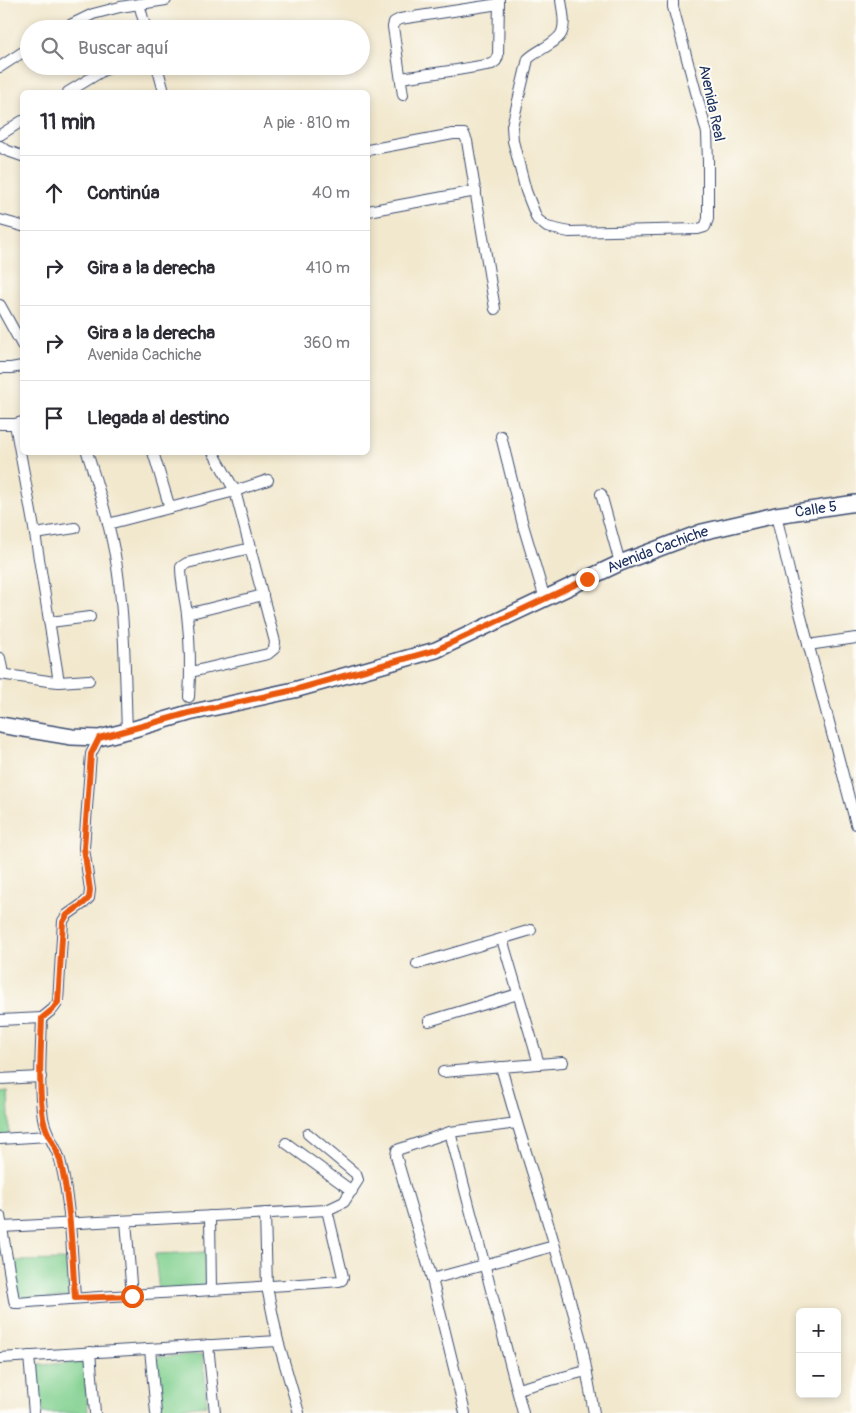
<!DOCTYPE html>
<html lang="es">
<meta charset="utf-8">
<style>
:root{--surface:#fff;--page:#f7f7f7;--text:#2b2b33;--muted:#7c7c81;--line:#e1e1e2}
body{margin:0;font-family:Pangolin,sans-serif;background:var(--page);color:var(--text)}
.controls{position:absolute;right:15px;bottom:15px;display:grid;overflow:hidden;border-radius:8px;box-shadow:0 2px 8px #0003}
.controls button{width:45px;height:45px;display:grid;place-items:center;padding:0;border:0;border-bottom:1px solid var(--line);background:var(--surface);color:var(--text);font:25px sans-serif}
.stop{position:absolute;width:15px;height:15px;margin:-11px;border:4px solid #ea580c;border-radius:50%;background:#fff}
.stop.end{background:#ea580c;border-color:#fff;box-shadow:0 1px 5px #0008}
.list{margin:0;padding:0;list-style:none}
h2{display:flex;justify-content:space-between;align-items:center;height:65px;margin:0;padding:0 20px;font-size:21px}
h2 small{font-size:16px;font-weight:400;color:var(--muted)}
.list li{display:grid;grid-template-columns:32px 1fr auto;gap:15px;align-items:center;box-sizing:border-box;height:75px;padding:0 20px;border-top:1px solid var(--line)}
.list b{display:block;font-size:19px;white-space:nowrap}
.list p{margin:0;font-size:16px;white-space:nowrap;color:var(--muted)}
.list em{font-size:16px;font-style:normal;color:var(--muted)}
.icon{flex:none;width:28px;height:28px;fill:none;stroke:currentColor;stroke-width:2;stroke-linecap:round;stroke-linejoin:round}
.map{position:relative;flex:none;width:856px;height:1413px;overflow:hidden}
.search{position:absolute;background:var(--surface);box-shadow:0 2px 8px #0003;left:20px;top:20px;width:350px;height:55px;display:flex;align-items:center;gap:12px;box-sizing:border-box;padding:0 18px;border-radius:28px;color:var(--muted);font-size:19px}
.panel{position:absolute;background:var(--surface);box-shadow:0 2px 8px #0003;left:20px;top:90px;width:350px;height:365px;border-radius:8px}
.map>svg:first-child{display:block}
.green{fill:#81d08f;stroke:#4e8076}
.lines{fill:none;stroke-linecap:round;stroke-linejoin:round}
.street-casing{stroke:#3b4b6f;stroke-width:12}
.secondary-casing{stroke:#3b4b6f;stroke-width:18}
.street{stroke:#fff;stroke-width:10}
.secondary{stroke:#fff;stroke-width:15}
.route{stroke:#ea580c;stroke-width:6}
.labels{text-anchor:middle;stroke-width:4;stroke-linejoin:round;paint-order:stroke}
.street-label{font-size:15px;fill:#1b2f5e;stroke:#fdfcf7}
</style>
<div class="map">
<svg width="856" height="1413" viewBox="0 0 856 1413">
<rect width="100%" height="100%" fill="#fdfcf7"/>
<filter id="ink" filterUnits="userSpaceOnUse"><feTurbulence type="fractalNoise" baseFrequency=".02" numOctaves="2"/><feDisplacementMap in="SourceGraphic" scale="10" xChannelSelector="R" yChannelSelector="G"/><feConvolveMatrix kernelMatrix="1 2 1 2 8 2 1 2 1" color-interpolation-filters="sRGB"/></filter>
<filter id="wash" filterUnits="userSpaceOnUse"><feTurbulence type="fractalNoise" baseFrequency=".0096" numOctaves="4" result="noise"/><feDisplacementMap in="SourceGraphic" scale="20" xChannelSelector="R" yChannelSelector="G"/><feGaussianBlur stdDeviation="1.12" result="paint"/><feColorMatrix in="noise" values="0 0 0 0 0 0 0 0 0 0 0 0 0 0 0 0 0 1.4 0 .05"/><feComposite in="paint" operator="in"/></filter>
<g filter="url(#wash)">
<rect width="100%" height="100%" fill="#f2e8ce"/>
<g class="green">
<polygon points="8,1092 10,1141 0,1141 0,1093"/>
<polygon points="207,1252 207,1290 159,1293 155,1254"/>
<polygon points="66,1260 69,1297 17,1301 11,1261"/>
<polygon points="203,1354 207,1405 160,1410 156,1361 159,1357"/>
<polygon points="84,1362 88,1413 39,1413 35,1369 39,1365"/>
</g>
</g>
<g filter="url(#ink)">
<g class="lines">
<g class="street-casing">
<g id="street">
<path d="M561,0C562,9 566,23 562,32C558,43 537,50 528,59L512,126L513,141L526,191L537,219L547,227L569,232L698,229L705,227L708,219V162L707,133L673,7V0"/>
<polyline points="139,4 146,29"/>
<polyline points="62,29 93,14 120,7 166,0"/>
<polyline points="157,66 164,92"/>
<polyline points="0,67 29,48"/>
<polyline points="401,78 457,70 492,64 496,61 498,56 499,0"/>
<polyline points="68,92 104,70 115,66"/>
<polyline points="403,95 393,27 394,22 400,19 499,4"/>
<polyline points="0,135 22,121"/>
<polyline points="0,146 5,150 22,156"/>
<polyline points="368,150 453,134 464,134 467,141 495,309"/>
<polyline points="368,211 476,191"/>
<polyline points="0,220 22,226"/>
<polyline points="0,305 22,345"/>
<polyline points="0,368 11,368 22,366"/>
<polyline points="0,424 15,424 22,422"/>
<polyline points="15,424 35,534 59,682"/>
<polyline points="501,436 523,525 545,599"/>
<path d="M87,452C99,490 111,528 117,567C125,621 125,677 127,731"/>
<polyline points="153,452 170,508"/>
<polyline points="601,494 620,563"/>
<polyline points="776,515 790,575 856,824"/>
<polyline points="108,524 235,491 268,480"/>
<polyline points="35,534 75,528"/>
<polyline points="187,614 263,595"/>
<polyline points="50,622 90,617"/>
<polyline points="808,645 856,638"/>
<polyline points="0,658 3,674"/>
<polyline points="191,672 268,654 274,649 275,642 235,491 213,452"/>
<polyline points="0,674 48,681 59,682 89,680"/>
<path d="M189,697C191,669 190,641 187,614C185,598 181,583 181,567L187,563L251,548"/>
<polyline points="502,939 539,1064"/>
<polyline points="417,964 531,930"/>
<polyline points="0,1020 42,1018"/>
<polyline points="429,1021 518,994"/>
<polyline points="501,1067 517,1123 552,1236 581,1340 594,1413"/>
<polyline points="443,1072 563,1062"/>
<polyline points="0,1079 41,1077"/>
<polyline points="450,1132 523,1413"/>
<polyline points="0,1139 48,1136"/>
<polyline points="286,1143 352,1191"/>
<polyline points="265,1213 267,1287 278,1341 299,1413"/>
<path d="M0,1216L14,1300L15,1303H18C125,1294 232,1290 339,1281L342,1280L343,1277L327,1210"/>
<polyline points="210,1216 211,1290"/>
<polyline points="126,1221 132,1296"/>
<polyline points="2,1227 327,1210 344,1202 358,1180 356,1174 308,1134"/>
<polyline points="432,1279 554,1246"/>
<path d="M75,1298C72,1254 71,1208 61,1164C58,1148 46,1136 43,1118C38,1085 41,1051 42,1018L53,1009L58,1002L63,921L67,915L84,903L89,898L90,890L84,848L91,754L99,738"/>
<polyline points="208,1345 215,1413"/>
<polyline points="150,1349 156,1413"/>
<polyline points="90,1352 95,1413"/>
<polyline points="29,1356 34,1413"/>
<polyline points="0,1358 278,1341"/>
<polyline points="517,1389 586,1371"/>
<polyline points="465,1413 432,1279 396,1156 397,1150 450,1132 517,1123"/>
</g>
</g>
<g class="secondary-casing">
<g id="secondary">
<path id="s1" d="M0,725L72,737L99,738L127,731L189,713L294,690L436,650L620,563L702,532L776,515L856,503"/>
</g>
</g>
<use href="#street" class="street"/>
<use href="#secondary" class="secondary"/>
</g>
</g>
<g class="lines" filter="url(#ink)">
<path class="route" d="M132,1296L75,1298C72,1254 71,1208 61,1164C58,1148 46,1136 43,1118C38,1085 41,1051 42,1018L53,1009L58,1002L63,922L67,915L84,903L89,898L90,890L84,848L91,754L99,738L189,713L294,690L436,650L587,579"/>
</g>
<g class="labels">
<g class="street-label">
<text transform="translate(712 103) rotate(78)" y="5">Avenida Real</text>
<text dy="5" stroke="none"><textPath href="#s1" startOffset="856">Calle 5</textPath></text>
<text dy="5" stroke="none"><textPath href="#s1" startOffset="692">Avenida Cachiche</textPath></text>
</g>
</g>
</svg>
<div class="controls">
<button>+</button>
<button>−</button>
</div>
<div class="stop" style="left:132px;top:1296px"></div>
<div class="stop end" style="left:587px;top:579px"></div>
<div class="search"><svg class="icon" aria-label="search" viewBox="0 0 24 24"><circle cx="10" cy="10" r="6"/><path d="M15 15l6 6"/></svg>Buscar aquí</div>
<section class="panel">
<h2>11 min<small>A pie · 810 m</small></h2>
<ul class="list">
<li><svg class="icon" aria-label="ahead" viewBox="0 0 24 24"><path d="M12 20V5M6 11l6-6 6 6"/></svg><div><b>Continúa</b></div><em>40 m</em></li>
<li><svg class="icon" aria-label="right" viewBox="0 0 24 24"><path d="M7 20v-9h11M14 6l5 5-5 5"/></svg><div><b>Gira a la derecha</b></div><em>410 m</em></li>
<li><svg class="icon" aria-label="right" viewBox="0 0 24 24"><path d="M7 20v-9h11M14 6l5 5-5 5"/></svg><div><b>Gira a la derecha</b><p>Avenida Cachiche</p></div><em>360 m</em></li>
<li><svg class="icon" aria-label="arrive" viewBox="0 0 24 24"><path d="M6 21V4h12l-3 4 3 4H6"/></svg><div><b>Llegada al destino</b></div></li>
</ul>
</section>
</div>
